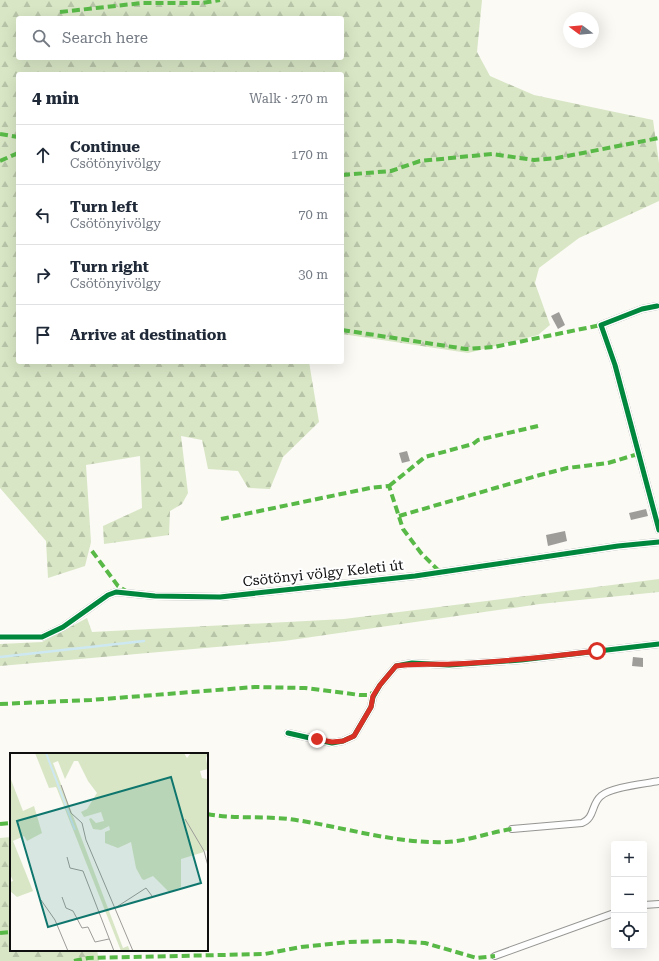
<!DOCTYPE html>
<meta charset="utf-8">
<style>
:root{--surface:#fff;--page:#f2f2f3;--text:#1f2937;--muted:#747a83;--line:#e0e1e3}
body{margin:0;font-family:"Roboto Serif",serif;background:var(--page);color:var(--text)}
.controls{position:absolute;right:12px;bottom:12px;display:grid;overflow:hidden;border-radius:4px;box-shadow:0 4px 16px #0002}
.controls button{width:36px;height:36px;display:grid;place-items:center;padding:0;border:0;border-bottom:1px solid var(--line);background:var(--surface);color:var(--text);font:20px sans-serif}
.compass{position:absolute;left:563px;top:12px;width:36px;height:36px;border-radius:50%;background:var(--surface);box-shadow:0 4px 16px #0002;rotate:286deg}
.stop{position:absolute;width:12px;height:12px;margin:-9px;border:3px solid #d93025;border-radius:50%;background:#fff}
.stop.end{background:#d93025;border-color:#fff;box-shadow:0 1px 4px #0008}
.list{margin:0;padding:0;list-style:none}
h2{display:flex;justify-content:space-between;align-items:center;height:52px;margin:0;padding:0 16px;font-size:17px}
h2 small{font-size:13px;font-weight:400;color:var(--muted)}
.list li{display:grid;grid-template-columns:26px 1fr auto;gap:12px;align-items:center;box-sizing:border-box;height:60px;padding:0 16px;border-top:1px solid var(--line)}
.list b{display:block;font-size:15px;white-space:nowrap}
.list p{margin:0;font-size:13px;white-space:nowrap;color:var(--muted)}
.list em{font-size:13px;font-style:normal;color:var(--muted)}
.icon{flex:none;width:22px;height:22px;fill:none;stroke:currentColor;stroke-width:2;stroke-linecap:round;stroke-linejoin:round}
.map{position:relative;flex:none;width:659px;height:961px;overflow:hidden}
.search{position:absolute;background:var(--surface);box-shadow:0 4px 16px #0002;left:16px;top:16px;width:328px;height:44px;display:flex;align-items:center;gap:10px;box-sizing:border-box;padding:0 14px;border-radius:4px;color:var(--muted);font-size:15px}
.panel{position:absolute;background:var(--surface);box-shadow:0 4px 16px #0002;left:16px;top:72px;width:328px;height:292px;border-radius:4px}
.map>svg:first-child{display:block}
.forest{fill:url(#forest-firs);fill-rule:evenodd}
.lines{fill:none;stroke-linecap:round;stroke-linejoin:round}
.stream{stroke:#cee8f2;stroke-width:2.5}
.building{fill:#9f9d9a}
.street-casing{stroke:#959593;stroke-width:8}
.street{stroke:#fefefe;stroke-width:6}
.quiet{stroke:#58b947;stroke-width:4;stroke-dasharray:8 4;stroke-linecap:butt}
.cycleway-casing{stroke:#fff;stroke-width:8}
.cycleway{stroke:#00873e;stroke-width:5}
.route{stroke:#d93025;stroke-width:5}
.labels{text-anchor:middle;stroke-width:4;stroke-linejoin:round;paint-order:stroke}
.street-label{font-size:14px;fill:#0f0f0f;stroke:#fff}
.inset-river{fill:none;stroke:#cee8f2;stroke-width:2}
.inset-road{fill:none;stroke:#9d9c99;stroke-width:1}
.view{fill:#0f766e;fill-opacity:0.15;stroke:#0f766e;stroke-width:2}
.inset-edge{fill:none;stroke:#0f0f0f;stroke-width:2}
</style>
<div class="map">
<svg width="659" height="961" viewBox="0 0 659 961">
<defs>
<pattern id="forest-firs" width="22" height="20" patternUnits="userSpaceOnUse"><rect width="22" height="20" fill="#d8e6c5"/><path d="M5 1l3.5 6h-7zM16 11l3.5 6h-7z" fill="#b8c4a8"/></pattern>
</defs>
<rect width="100%" height="100%" fill="#fbfaf5"/>
<g class="forest">
<path d="M0,0H482L477,52L490,76L534,95L653,120L659,163V201L579,238L539,268L535,283L550,325L538,335L468,353L342,334V74H18V362H309L319,422L283,457L270,489L248,488L238,471L208,469L202,440L181,436L188,493L182,504L170,511L169,535L104,544L103,526L142,508L140,456L86,465L91,542L85,566L48,578L46,541L0,488ZM18,18H342V58H18Z"/>
<polygon points="659,579 659,592 540,604 284,641 0,666 0,644 42,642 87,618 92,632 344,619"/>
<polygon points="11,837 11,950 97,950 99,961 0,961 0,838"/>
</g>
<g class="lines">
<polyline class="stream" points="0,657 144,641"/>
</g>
<g class="building">
<polygon points="559,312 565,325 558,329 551,316"/>
<polygon points="407,451 410,461 402,463 399,453"/>
<polygon points="646,509 648,516 631,520 629,513"/>
<polygon points="565,531 567,541 548,546 546,535"/>
<polygon points="633,657 643,658 643,667 632,666"/>
</g>
<g class="lines">
<g class="street-casing">
<g id="street">
<polyline points="657,306 642,309 601,325 615,365 659,530"/>
<polyline points="0,637 42,637 63,627 108,595 116,592 155,596 220,597 415,576 618,546 659,542"/>
<polyline points="288,733 332,743 343,741 354,736 371,707 373,697 380,685 396,666 412,663 449,665 521,660 659,644"/>
<path d="M512,829L582,823C595,818 591,804 601,796C611,787 644,784 659,781"/>
<polyline points="644,905 659,904"/>
<polyline points="495,956 614,913"/>
</g>
</g>
<use href="#street" class="street"/>
<g class="quiet">
<polyline points="60,12 142,3 202,3 220,0"/>
<polyline points="0,134 18,137"/>
<polyline points="0,161 18,153"/>
<polyline points="342,175 391,171 420,161 492,154 534,160 557,158 659,138"/>
<polyline points="342,330 466,349 494,347 601,325"/>
<polyline points="389,486 425,457 473,444 478,440 538,426"/>
<polyline points="399,516 540,475 567,468 608,463 638,454"/>
<polyline points="221,519 370,488 389,486 403,529 421,553 440,572"/>
<polyline points="92,551 118,586 126,591"/>
<polyline points="0,704 91,700 255,687 305,688 360,695 368,695 376,691"/>
<path d="M207,814C234,819 262,816 289,819C341,826 394,844 446,842C469,841 490,832 512,829"/>
<polyline points="0,824 11,823"/>
<polyline points="0,933 11,932"/>
<polyline points="74,961 88,958 265,954 301,947 349,942 395,941 425,943 477,958 495,956"/>
</g>
<g class="cycleway-casing">
<g id="cycleway">
<polyline points="657,306 642,309 601,325 615,365 659,530"/>
<polyline points="0,637 42,637 63,627 108,595 116,592 155,596 220,597 415,576 618,546 659,542"/>
<polyline points="288,733 332,743 343,741 354,736 371,707 373,697 380,685 396,666 412,663 449,665 521,660 659,644"/>
</g>
</g>
<use href="#cycleway" class="cycleway"/>
</g>
<g class="lines">
<path class="route" d="M317,739L332,742L343,741L354,736L371,707L373,696L380,685L396,666C415,663 432,665 451,664C500,662 548,657 597,651"/>
</g>
<g class="labels">
<g class="street-label">
<text transform="translate(323 573) rotate(-6)" y="5">Csötönyi völgy Keleti út</text>
</g>
</g>
<g transform="translate(10 753)">
<rect width="198" height="198" fill="#fbfaf5"/>
<path d="M25,0H174L177,5L181,0H198L196,5L198,16L190,18L192,25L197,26L198,98L193,97L194,99L171,106V134L159,139L143,123L134,127L132,126L126,115L121,89L108,95L95,90V79L100,77L99,73L91,77L83,76L79,66L81,65L86,70L94,68L91,59L74,64L71,59L77,56L87,40L78,28L68,8H64L55,26L48,8L43,10L113,195L118,193L120,198H111L47,36L46,34L39,35ZM0,24L13,58L24,53L32,80L17,88L14,83L3,88L23,138L7,144L0,138V129L3,128L0,121Z" fill="#d8e6c5"/>
<path class="inset-river" d="M36,0L65,77"/>
<path class="inset-road" d="M51,32L61,60L72,70L76,87L123,198M175,66L194,98L198,113M57,104L60,115L73,118L104,198M52,144L56,155L63,158L72,175L78,174L85,189L99,186M31,147L45,167L58,198M105,155L136,135L142,143"/>
<path class="view" d="M161,24L191,130L38,174L7,68Z"/>
<rect width="198" height="198" class="inset-edge"/>
</g>
</svg>
<div class="controls">
<button>+</button>
<button>−</button>
<button><svg class="icon" aria-label="locate" viewBox="0 0 24 24"><circle cx="12" cy="12" r="6"/><path d="M12 2v4M12 18v4M2 12h4M18 12h4"/></svg></button>
</div>
<svg class="compass" viewBox="-18 -18 36 36"><path d="M0-13l5 13h-10z" fill="#e53935"/><path d="M0 13l5-13h-10z" fill="#747a83"/></svg>
<div class="stop" style="left:597px;top:651px"></div>
<div class="stop end" style="left:317px;top:739px"></div>
<div class="search"><svg class="icon" aria-label="search" viewBox="0 0 24 24"><circle cx="10" cy="10" r="6"/><path d="M15 15l6 6"/></svg>Search here</div>
<section class="panel">
<h2>4 min<small>Walk · 270 m</small></h2>
<ul class="list">
<li><svg class="icon" aria-label="ahead" viewBox="0 0 24 24"><path d="M12 20V5M6 11l6-6 6 6"/></svg><div><b>Continue</b><p>Csötönyivölgy</p></div><em>170 m</em></li>
<li><svg class="icon" aria-label="left" viewBox="0 0 24 24"><path d="M17 20v-9H6M10 6l-5 5 5 5"/></svg><div><b>Turn left</b><p>Csötönyivölgy</p></div><em>70 m</em></li>
<li><svg class="icon" aria-label="right" viewBox="0 0 24 24"><path d="M7 20v-9h11M14 6l5 5-5 5"/></svg><div><b>Turn right</b><p>Csötönyivölgy</p></div><em>30 m</em></li>
<li><svg class="icon" aria-label="arrive" viewBox="0 0 24 24"><path d="M6 21V4h12l-3 4 3 4H6"/></svg><div><b>Arrive at destination</b></div></li>
</ul>
</section>
</div>
